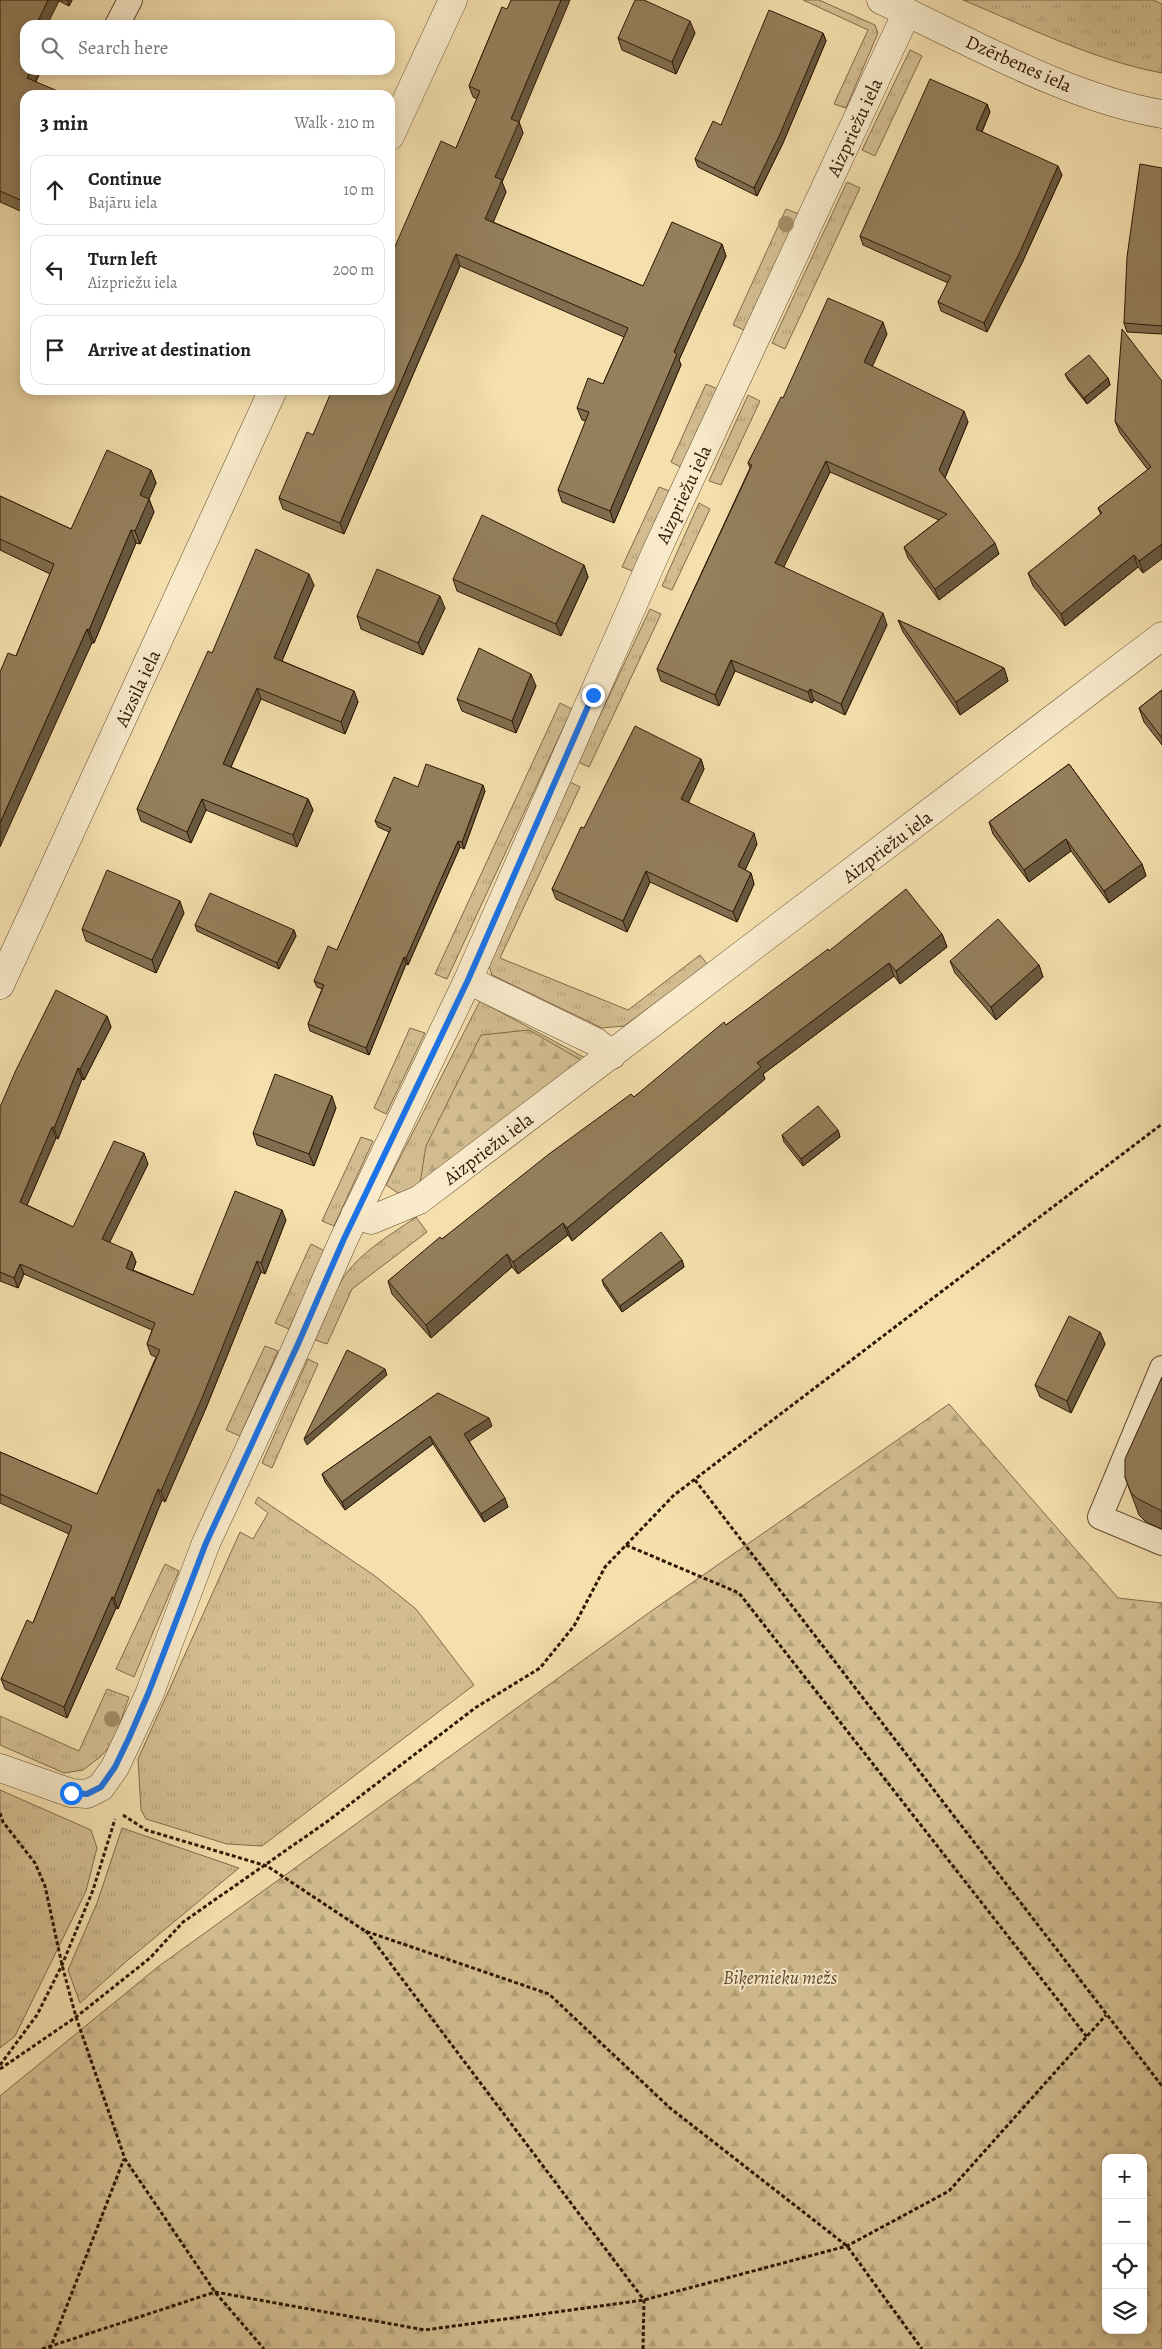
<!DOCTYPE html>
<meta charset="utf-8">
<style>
:root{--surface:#fff;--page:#f6f6f6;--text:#222;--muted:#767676;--line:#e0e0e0}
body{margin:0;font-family:Alegreya,serif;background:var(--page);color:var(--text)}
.controls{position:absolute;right:15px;bottom:15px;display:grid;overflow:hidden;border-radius:10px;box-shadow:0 2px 12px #0003}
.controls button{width:45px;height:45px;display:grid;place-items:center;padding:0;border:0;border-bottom:1px solid var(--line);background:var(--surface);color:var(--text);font:25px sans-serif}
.stop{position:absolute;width:15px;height:15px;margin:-11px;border:4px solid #1a73e8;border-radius:50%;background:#fff}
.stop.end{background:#1a73e8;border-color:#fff;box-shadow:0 1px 5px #0008}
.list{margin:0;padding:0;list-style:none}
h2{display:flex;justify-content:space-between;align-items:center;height:65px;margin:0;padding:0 20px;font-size:21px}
h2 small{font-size:16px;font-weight:400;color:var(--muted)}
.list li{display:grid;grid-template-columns:32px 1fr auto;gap:15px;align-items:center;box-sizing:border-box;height:70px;margin:0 10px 10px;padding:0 10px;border:1px solid var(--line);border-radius:15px}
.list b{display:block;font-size:19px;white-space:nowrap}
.list p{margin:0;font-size:16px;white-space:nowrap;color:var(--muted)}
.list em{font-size:16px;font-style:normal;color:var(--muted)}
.icon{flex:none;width:28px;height:28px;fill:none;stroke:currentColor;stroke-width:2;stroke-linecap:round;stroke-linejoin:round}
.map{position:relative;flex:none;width:1162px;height:2349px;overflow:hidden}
.search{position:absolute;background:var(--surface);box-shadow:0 2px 12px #0003;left:20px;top:20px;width:375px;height:55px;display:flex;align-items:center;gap:12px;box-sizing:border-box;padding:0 18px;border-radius:15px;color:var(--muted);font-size:19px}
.panel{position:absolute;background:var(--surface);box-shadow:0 2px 12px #0003;left:20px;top:90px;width:375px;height:305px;border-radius:15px}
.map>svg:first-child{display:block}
.grass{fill:url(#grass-tufts);stroke:#816a4a}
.forest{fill:url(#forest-firs);stroke:#816a4a;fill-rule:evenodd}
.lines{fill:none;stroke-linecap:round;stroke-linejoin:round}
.lane-casing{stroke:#604a2e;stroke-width:26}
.street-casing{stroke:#604a2e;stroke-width:29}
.path{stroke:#2f1804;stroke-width:3;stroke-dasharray:4 2.5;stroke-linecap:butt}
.lane{stroke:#f8eaca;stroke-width:24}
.street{stroke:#f8eaca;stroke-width:28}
.tree{fill:#a38d67}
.wall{fill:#806d4f;stroke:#2f1804}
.shaded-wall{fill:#685940;stroke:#2f1804}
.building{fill:#957f5c;stroke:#2f1804}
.route{stroke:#1a73e8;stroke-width:6}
.labels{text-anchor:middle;stroke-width:4;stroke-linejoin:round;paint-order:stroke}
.street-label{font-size:19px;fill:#2f1804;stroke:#f8eaca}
.park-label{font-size:19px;font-style:italic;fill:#604a2e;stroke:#f8eaca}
</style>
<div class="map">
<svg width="1162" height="2349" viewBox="0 0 1162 2349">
<defs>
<pattern id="grass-tufts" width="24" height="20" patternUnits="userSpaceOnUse" patternTransform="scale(1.25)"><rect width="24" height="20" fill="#d3bd90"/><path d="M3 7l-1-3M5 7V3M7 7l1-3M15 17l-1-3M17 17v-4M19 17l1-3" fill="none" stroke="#b5a27b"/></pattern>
<pattern id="forest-firs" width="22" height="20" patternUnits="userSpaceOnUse" patternTransform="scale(1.25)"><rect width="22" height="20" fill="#d3bd90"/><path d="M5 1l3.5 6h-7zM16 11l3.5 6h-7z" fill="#b5a27b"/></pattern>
</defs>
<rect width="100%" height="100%" fill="#f4dfad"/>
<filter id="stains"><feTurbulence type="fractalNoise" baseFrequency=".004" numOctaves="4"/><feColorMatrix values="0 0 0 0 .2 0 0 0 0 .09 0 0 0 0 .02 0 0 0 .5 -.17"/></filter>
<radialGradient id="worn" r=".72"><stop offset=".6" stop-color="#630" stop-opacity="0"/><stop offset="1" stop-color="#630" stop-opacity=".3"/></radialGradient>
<g class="grass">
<polygon points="803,0 819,0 875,25 878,33 846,108 834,104 868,30"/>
<path d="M963,0H1153L1162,4V73C1093,60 1028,27 963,0Z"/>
<polygon points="910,50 922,56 875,156 862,150"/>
<polygon points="847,182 860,188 785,349 772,343"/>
<polygon points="786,209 802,215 746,331 733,325"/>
<polygon points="706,384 720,390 684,469 671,462"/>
<polygon points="748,395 760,401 721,485 709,481"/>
<polygon points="659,487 672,492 635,572 622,567"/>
<polygon points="699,503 710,509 672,590 662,586"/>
<polygon points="650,609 661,614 589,767 578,762"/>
<polygon points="560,703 572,709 447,979 435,974"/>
<polygon points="570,782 580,787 500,958 628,1010 700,955 708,965 624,1026 602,1028 492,975 489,966"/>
<polygon points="480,1001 591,1061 404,1197 386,1185"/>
<polygon points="410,1028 425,1033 386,1114 374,1108"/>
<polygon points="361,1137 373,1141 334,1226 322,1221"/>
<path d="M416,1217L427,1232L352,1289L327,1344L315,1340C323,1323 329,1304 338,1287C354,1255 388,1237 416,1217Z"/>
<polygon points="311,1244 325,1251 289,1329 275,1323"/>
<polygon points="265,1346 278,1351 240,1436 226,1430"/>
<polygon points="308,1359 318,1364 272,1468 262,1463"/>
<polygon points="258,1497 375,1576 416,1609 474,1685 262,1846 227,1844 146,1819 141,1810 138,1759 240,1532 253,1539 268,1513 255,1503"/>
<polygon points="165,1564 179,1571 134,1677 116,1669"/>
<polygon points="107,1689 129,1697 113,1743 100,1757 83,1770 64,1773 0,1745 0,1716 79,1751"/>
<polygon points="0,1790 91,1830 97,1848 86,1891 15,2036 0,2048"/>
<polygon points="122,1828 239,1868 129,1959 80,2003 68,1970 97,1903"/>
</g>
<g class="forest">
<polygon points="529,1030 581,1060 420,1183 426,1146 481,1035"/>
<path d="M949,1404L1118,1598L1162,1603V2349H0V2096L159,1966L650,1612ZM1106,2158H1143V2330H1106Z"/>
</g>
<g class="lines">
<g class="lane-casing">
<g id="lane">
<polyline points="117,25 130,0"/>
<polyline points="1162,1368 1100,1517 1162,1543"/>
</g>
</g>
<g class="street-casing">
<g id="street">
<path d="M881,0C968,40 1067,98 1162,114"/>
<polyline points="390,136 453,0"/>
<polyline points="468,980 596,1042 612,1055"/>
<polyline points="0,985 273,390"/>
<polyline points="355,1215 371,1220 419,1200 1162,636"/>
<polyline points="0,1768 71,1793 87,1794 101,1787 115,1767 149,1695 206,1543 298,1344 343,1241 468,980 657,550 907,12"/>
</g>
</g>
<g class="path">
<polyline points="695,1480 1162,2086"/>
<polyline points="626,1545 739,1593 1087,2037"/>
<polyline points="0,1813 3,1822 35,1863 45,1886 62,1965 76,2017 125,2159 215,2292 264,2349"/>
<polyline points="123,1815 146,1830 267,1866 365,1931 549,1994 670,2108 847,2246 922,2349"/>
<polyline points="366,1931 644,2300 643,2349"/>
<polyline points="0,2065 37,2015 62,1965 93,1890 115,1819"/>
<polyline points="0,2069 76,2017 150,1958 183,1922 328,1821 475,1708 540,1668 574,1626 605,1567 674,1495 1162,1124"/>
<polyline points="42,2349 215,2292 425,2330 644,2300 847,2246 949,2191 1106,2015"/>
<polyline points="50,2349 124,2159"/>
</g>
<use href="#lane" class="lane"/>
<use href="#street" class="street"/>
</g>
<g class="tree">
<circle cx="786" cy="224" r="8"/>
<circle cx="112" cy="1719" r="8"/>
</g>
<g class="wall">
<polygon points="0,0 72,0 69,6 59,1 25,25 41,70 36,82 25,95 25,213 0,202"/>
<polygon points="502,7 519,122 523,133 502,182 506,192 493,222 643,286 722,244 726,256 679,360 681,365 614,523 562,502 558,490 586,421 582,420 577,408 603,384 624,337 460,266 344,534 283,509 279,498 313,435 456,148 477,99 473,97 469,86"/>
<polygon points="695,33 676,74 622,50 618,38"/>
<polygon points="823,33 826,41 783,143 757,196 698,167 695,159 721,125"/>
<polygon points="987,104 990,112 982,132 1062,175 1022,263 987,332 941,311 938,302 948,283 863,245 860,236"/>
<polygon points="1162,168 1162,334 1127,332 1124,323"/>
<polygon points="887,334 872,366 968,422 945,478 999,554 939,600 908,558 904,547 939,520 830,472 783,567 887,625 845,715 814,700 812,703 735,671 719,706 661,681 657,669 750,468 748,463 783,398"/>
<polygon points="1065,374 1108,378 1110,385 1087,404 1068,380"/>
<polygon points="1162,381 1143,573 1138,567 1065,626 1033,586 1028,573 1101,515 1098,508 1148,470 1120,433 1115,421"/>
<polygon points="151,470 156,483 149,499 154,512 140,544 136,543 94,643 92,643 16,656 50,574 0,550 0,496 71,529"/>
<polygon points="584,565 588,577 561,636 457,591 453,579"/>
<polygon points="314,585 282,661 354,691 358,702 345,734 261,699 231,767 308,799 313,810 297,847 206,810 191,843 141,821 137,809 212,653"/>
<polygon points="445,608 423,655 361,629 357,616"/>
<polygon points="898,620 1004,668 1008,681 960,715 903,632"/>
<polygon points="536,686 516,733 462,711 457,699"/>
<polygon points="1162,690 1162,745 1144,722 1139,708"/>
<polygon points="701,759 704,769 688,802 757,844 745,870 751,873 754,884 737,922 650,882 627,932 556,899 552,889 584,828"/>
<polygon points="1069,764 1142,864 1146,876 1109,903 1071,851 1029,882 993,834 989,822"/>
<polygon points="418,787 485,791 464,849 460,847 408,965 406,964 369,1055 310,1031 308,1024 322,989 317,987 314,981 337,950 389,832 378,827 375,821"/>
<polygon points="184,913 156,973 86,941 82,929"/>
<polygon points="195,925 294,930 296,936 279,969 197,931"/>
<polygon points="942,934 947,947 900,984 894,976 763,1074 765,1079 572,1241 568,1235 518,1274 512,1267 431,1338 392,1294 388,1281 442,1239 634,1097 726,1025 829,951"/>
<polygon points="950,961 1039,965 1043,977 996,1020 955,973"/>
<polygon points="107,1016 111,1027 84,1080 82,1079 58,1139 56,1138 27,1205 73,1227 148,1164 109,1242 136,1262 133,1270 193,1295 286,1220 265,1274 261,1272 206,1408 165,1502 162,1500 118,1609 116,1608 67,1718 5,1689 1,1679 33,1623 69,1534 0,1503 0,1452 97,1494 156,1357 151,1355 147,1344 152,1330 24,1274 18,1288 0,1281 0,1107"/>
<polygon points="336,1108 314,1166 257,1145 253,1133"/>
<polygon points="838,1130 840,1137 803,1166 784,1142 782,1135"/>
<polygon points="682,1260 684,1267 622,1312 604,1286 602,1280"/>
<polygon points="1100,1332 1105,1344 1071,1413 1040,1397 1035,1385"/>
<polygon points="1162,1377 1162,1529 1146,1522 1139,1515 1125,1477"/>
<polygon points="438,1393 492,1426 469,1441 508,1507 484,1522 433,1444 345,1510 325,1482 322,1474"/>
</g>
<g class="shaded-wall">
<polygon points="48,0 58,0 59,1 47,25 36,25"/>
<polygon points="67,0 72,0 69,6"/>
<polygon points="561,0 570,0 519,122 523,133 502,182 506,192 490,230 485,219 495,177 511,119"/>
<polygon points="690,21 695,33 676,74 672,62"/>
<polygon points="823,33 826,41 783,143 757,196 754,188"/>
<polygon points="31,70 41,70 31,91 27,78"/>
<polygon points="987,104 990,112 979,138 976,129"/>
<polygon points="1058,166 1062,175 1022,263 987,332 984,323"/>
<polygon points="722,244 726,256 679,360 681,365 614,523 610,511 674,352"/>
<polygon points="456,254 460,266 344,534 340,523"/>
<polygon points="883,322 887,334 869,374 864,362"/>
<polygon points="1108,378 1110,385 1087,404 1084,398"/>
<polygon points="964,411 968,422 943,482 939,470"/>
<polygon points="826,461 830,472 780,575 775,563"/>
<polygon points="151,470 156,483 149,499 154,512 140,544 135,531 140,495"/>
<polygon points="131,530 136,543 94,643 89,630"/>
<polygon points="995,543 999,554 939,600 935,589"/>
<polygon points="1162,544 1162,559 1143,573 1139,561"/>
<polygon points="1134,555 1138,567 1065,626 1061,614"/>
<polygon points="584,565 588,577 561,636 556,624"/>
<polygon points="309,574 314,585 278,670 274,658"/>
<polygon points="440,596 445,608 423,655 418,643"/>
<polygon points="883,613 887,625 845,715 841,704"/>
<polygon points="87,629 92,643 0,847 0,823"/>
<polygon points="731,660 735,671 719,706 715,695"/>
<polygon points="1004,668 1008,681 960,715 956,702"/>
<polygon points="531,674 536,686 516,733 512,721"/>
<polygon points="257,688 261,699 227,776 223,764"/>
<polygon points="810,689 814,700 812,703 808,692"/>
<polygon points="354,691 358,702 345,734 341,722"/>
<polygon points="701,759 704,769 685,810 681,799"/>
<polygon points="483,785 485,791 464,849 462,842"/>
<polygon points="202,799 206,810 191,843 187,832"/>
<polygon points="308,799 313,810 297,847 293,835"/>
<polygon points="754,833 757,844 742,877 738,866"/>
<polygon points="1066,839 1071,851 1029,882 1024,870"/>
<polygon points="458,841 460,847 408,965 406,958"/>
<polygon points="1142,864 1146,876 1109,903 1104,891"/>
<polygon points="646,871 650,882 627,932 623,921"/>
<polygon points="751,873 754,884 737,922 733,912"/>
<polygon points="180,901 184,913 156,973 152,960"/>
<polygon points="294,930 296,936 279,969 277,963"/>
<polygon points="942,934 947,947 900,984 896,971"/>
<polygon points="404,957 406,964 369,1055 366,1048"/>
<polygon points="889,963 894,976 763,1074 765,1079 572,1241 567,1228 757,1063"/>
<polygon points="1039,965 1043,977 996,1020 991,1007"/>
<polygon points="107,1016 111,1027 84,1080 80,1069"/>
<polygon points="78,1068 82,1079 58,1139 54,1128"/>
<polygon points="332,1096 336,1108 314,1166 309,1154"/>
<polygon points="52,1127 56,1138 24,1212 20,1202"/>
<polygon points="838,1130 840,1137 803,1166 801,1159"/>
<polygon points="144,1153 148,1164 106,1250 102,1239"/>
<polygon points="282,1210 286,1220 265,1274 261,1263"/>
<polygon points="563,1223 568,1235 518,1274 513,1262"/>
<polygon points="132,1252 136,1262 130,1278 126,1268"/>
<polygon points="507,1254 512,1267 431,1338 426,1325"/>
<polygon points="682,1260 684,1267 622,1312 620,1306"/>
<polygon points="257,1261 261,1272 206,1408 165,1502 161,1491"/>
<polygon points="20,1264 24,1274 18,1288 14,1278"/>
<polygon points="1100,1332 1105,1344 1071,1413 1067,1401"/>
<polygon points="385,1369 387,1375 307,1445 304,1439"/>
<polygon points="489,1418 492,1426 467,1443 464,1434"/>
<polygon points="430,1436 433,1444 345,1510 342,1502"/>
<polygon points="158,1489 162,1500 118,1609 114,1598"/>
<polygon points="505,1498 508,1507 484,1522 481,1514"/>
<polygon points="112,1597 116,1608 67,1718 64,1707"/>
</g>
<g class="building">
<polygon points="0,0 48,0 36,25 25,25 25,70 31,70 27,78 67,95 25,95 25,202 0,191"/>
<polygon points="511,0 561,0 511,119 519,122 495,177 502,180 485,219 643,286 672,222 722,244 674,352 677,354 610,511 558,490 589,412 577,408 588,378 603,384 628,328 456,254 340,523 279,498 307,432 313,435 332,390 390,390 390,258 441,141 456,148 480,91 469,86 502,7 507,9"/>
<polygon points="635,0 644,0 690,21 672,62 618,38"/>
<polygon points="769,10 823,33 780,134 754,188 695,159 713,121 721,125"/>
<polygon points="930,79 987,104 976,129 1058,166 1019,254 984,323 938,302 951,276 860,236"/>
<polygon points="1140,164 1162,168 1162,326 1124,323 1127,257"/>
<polygon points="828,298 883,322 864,362 964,411 939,470 995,543 935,589 904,547 947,514 826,461 775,563 883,613 841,704 810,689 808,692 731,660 715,695 657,669 752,465 748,463 781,397 783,398"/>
<polygon points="1122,329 1162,381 1162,544 1139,561 1134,555 1061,614 1028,573 1102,513 1098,508 1151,467 1115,421"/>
<polygon points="1089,355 1108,378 1084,398 1065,374"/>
<polygon points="107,450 151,470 140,495 149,499 135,531 131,530 89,630 87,629 0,823 0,672 8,653 16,656 54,564 0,539 0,496 71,529"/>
<polygon points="482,515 584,565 556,624 453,579"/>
<polygon points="256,549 309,574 274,658 354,691 341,722 257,688 223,764 308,799 293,835 202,799 187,832 137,809 208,651 212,653"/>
<polygon points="377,569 440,596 418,643 357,616"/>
<polygon points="898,620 1004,668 956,702"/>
<polygon points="479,648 531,674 512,721 457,699"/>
<polygon points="1162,690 1162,738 1139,708"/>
<polygon points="635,726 701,759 681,799 754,833 738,866 751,873 733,912 646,871 623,921 552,889 581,827 584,828"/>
<polygon points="426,764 483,785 462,842 458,841 406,958 404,957 366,1048 308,1024 324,985 314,981 328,946 337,950 391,828 375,821 394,777 418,787"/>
<polygon points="1069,764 1142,864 1104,891 1066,839 1024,870 989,822"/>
<polygon points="107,870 180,901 152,960 82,929"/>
<polygon points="906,889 942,934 896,971 889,963 757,1063 761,1067 567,1228 563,1223 513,1262 507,1254 426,1325 388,1281 440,1237 442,1239 549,1154 631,1094 634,1097 724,1022 726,1025 828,949 829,951"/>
<polygon points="210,893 294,930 277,963 195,925"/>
<polygon points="998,919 1039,965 991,1007 950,961"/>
<polygon points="56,990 107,1016 80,1069 78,1068 54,1128 52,1127 20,1202 73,1227 114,1141 144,1153 102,1239 132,1252 126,1268 193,1295 235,1191 282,1210 261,1263 257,1261 202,1398 161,1491 158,1489 114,1598 112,1597 64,1707 1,1679 27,1620 33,1623 72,1526 0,1494 0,1452 97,1494 160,1350 147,1344 155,1323 20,1264 14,1278 0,1272 0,1107 16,1070"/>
<polygon points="275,1074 332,1096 309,1154 253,1133"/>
<polygon points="818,1106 838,1130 801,1159 782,1135"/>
<polygon points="661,1232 682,1260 620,1306 602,1280"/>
<polygon points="1069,1316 1100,1332 1067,1401 1035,1385"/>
<polygon points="347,1350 385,1369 304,1439"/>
<polygon points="1162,1377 1162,1511 1138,1499 1131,1493 1125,1477 1125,1459"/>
<polygon points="438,1393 489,1418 464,1434 505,1498 481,1514 430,1436 342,1502 322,1474"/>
</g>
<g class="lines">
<polyline class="route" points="71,1793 87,1794 101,1787 115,1767 129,1738 148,1694 206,1543 298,1344 343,1241 468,980 593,695"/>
</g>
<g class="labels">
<g class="street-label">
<text transform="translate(1019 63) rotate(24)" y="7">Dzērbenes iela</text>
<text transform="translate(854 127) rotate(-65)" y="7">Aizpriežu iela</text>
<text transform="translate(683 494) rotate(-65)" y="7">Aizpriežu iela</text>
<text transform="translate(137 688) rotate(-65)" y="7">Aizsila iela</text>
<text transform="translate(887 846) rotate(-37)" y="7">Aizpriežu iela</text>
<text transform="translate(488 1148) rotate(-37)" y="7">Aizpriežu iela</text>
</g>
<g class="park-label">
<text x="780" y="1984">Biķernieku mežs</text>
</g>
</g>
<rect width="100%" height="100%" filter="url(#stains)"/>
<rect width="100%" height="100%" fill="url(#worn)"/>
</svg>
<div class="controls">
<button>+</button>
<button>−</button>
<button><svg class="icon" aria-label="locate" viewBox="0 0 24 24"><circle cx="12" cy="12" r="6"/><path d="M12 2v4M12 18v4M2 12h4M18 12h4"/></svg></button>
<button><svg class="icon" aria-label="layers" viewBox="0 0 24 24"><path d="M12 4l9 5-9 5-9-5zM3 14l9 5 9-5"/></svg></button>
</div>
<div class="stop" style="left:71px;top:1793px"></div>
<div class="stop end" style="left:593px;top:695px"></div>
<div class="search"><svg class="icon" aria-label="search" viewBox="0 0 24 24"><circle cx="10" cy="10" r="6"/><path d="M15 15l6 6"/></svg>Search here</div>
<section class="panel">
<h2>3 min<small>Walk · 210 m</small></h2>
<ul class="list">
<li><svg class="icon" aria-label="ahead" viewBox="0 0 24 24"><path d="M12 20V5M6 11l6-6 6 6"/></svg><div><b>Continue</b><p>Bajāru iela</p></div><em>10 m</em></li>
<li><svg class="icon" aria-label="left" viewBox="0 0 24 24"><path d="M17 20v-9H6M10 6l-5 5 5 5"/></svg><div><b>Turn left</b><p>Aizpriežu iela</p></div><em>200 m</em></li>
<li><svg class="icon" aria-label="arrive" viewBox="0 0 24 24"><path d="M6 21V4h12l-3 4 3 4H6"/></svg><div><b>Arrive at destination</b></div></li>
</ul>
</section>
</div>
